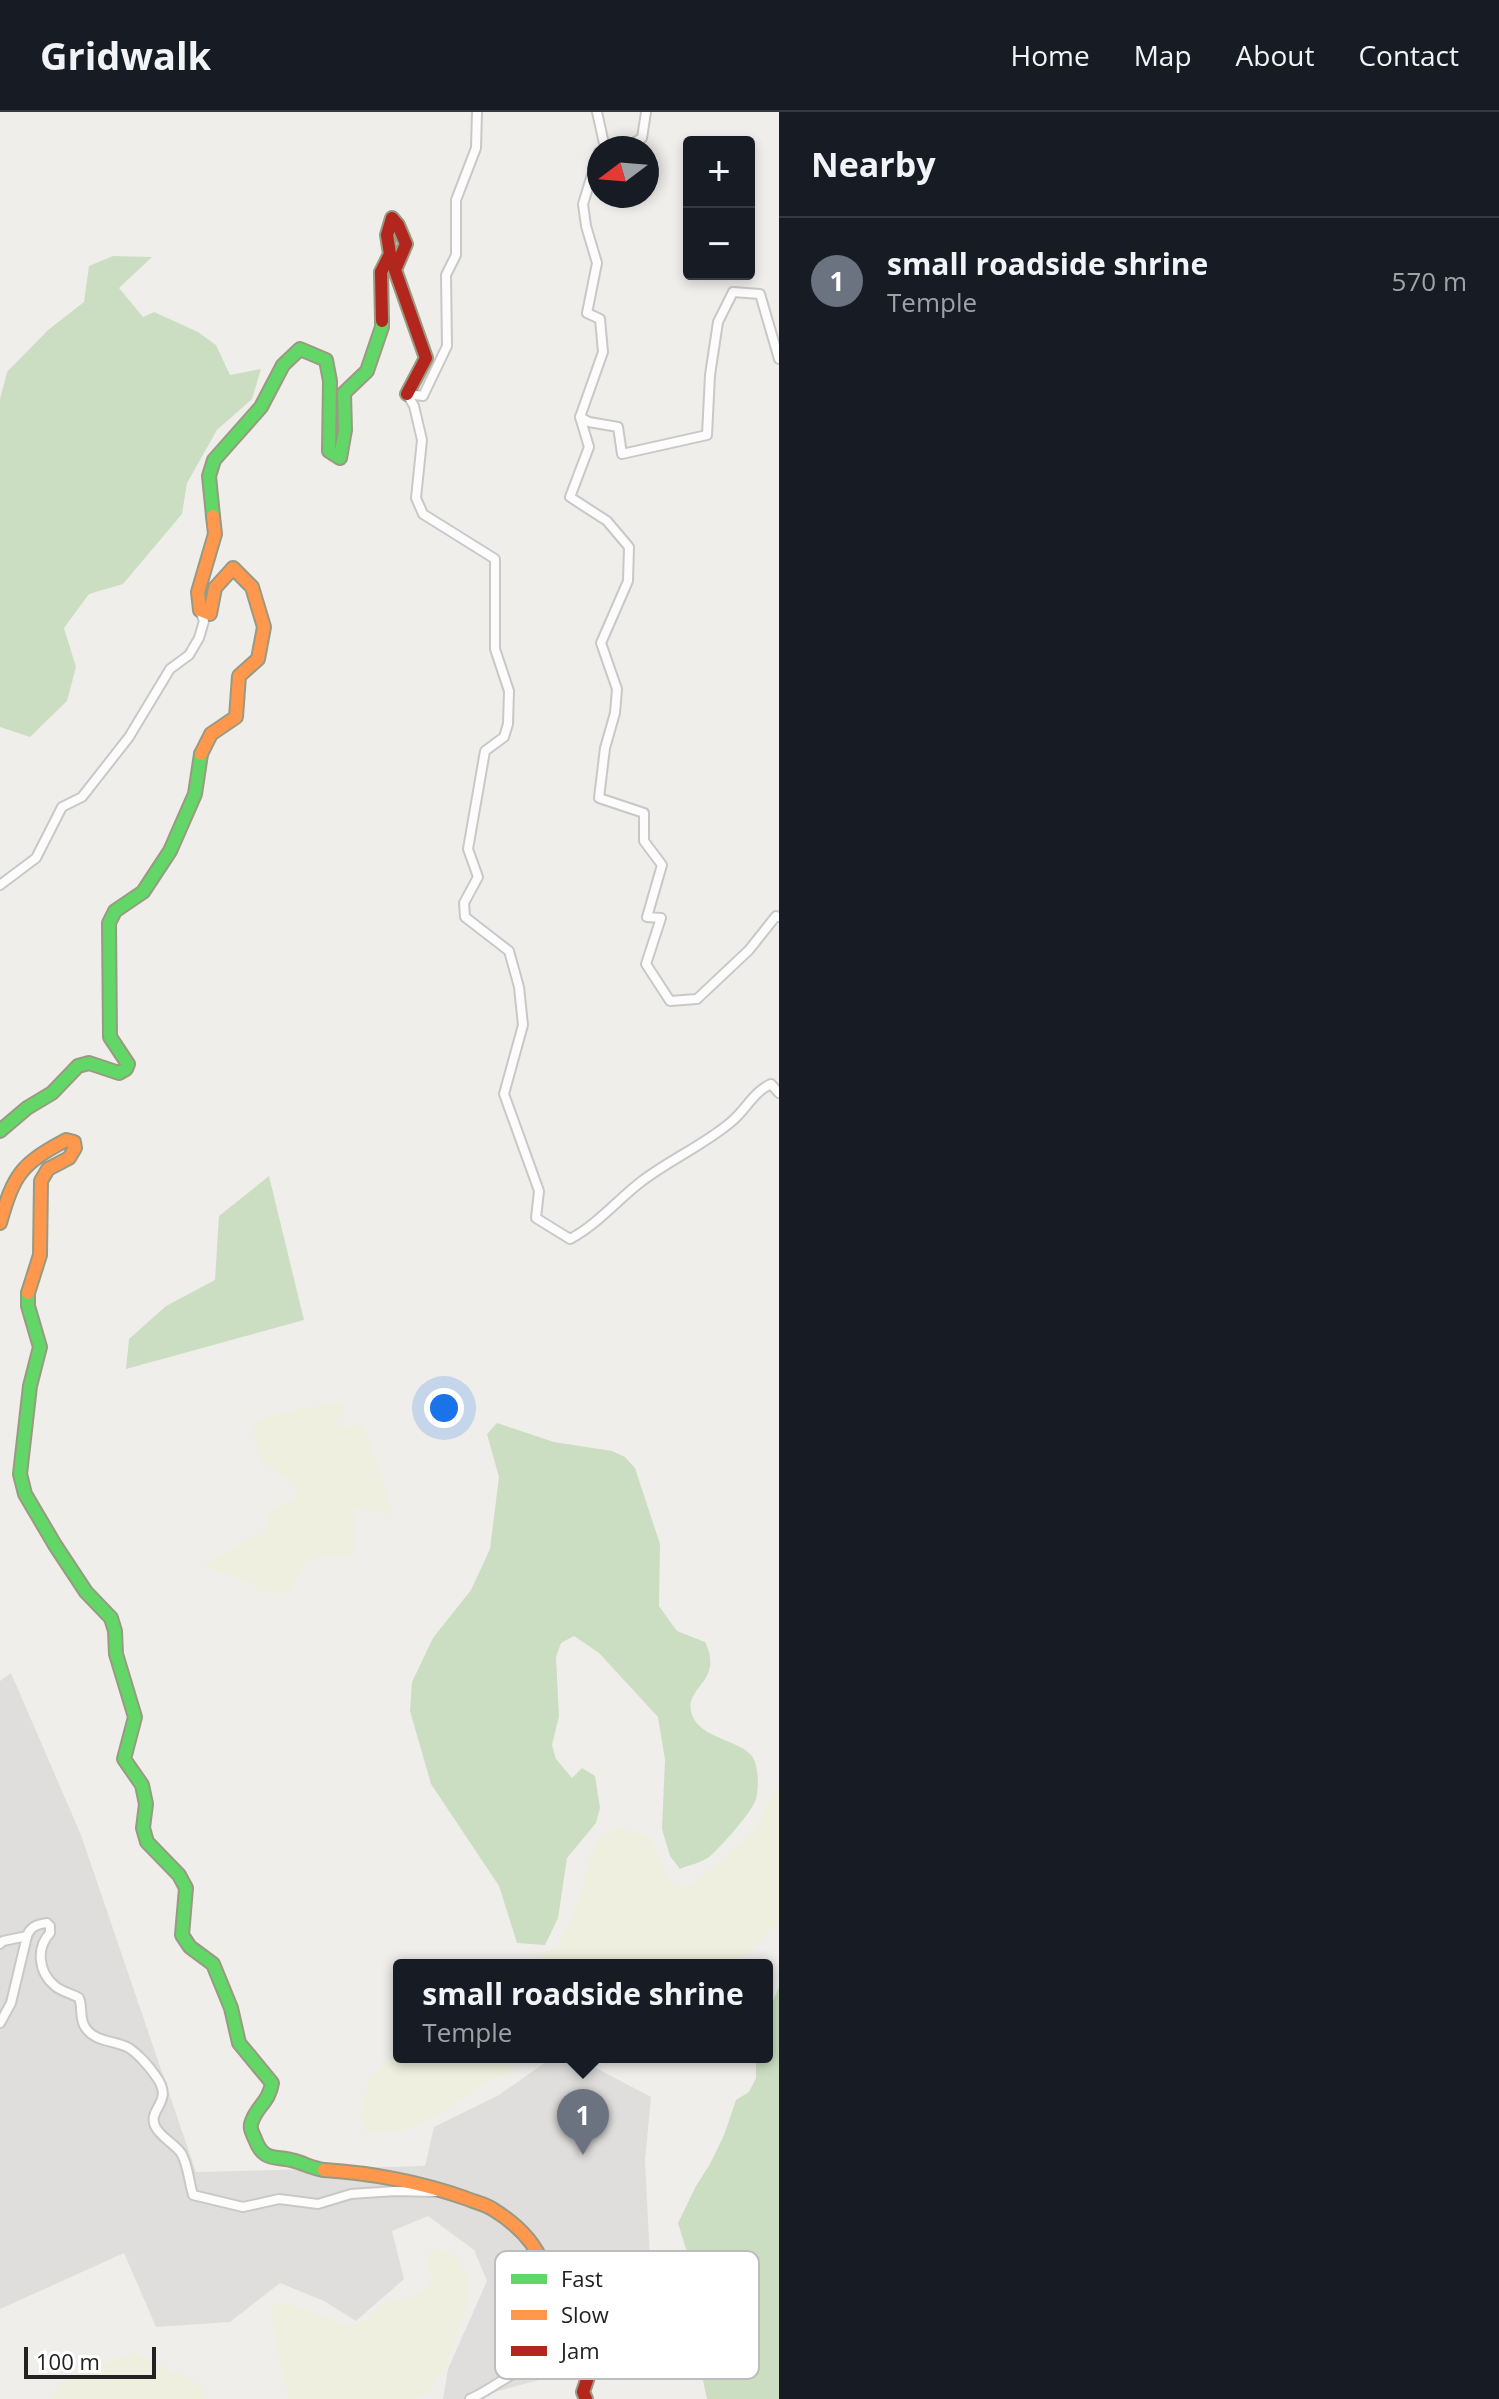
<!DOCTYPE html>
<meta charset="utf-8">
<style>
:root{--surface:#171b24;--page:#20242c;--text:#f1f3f6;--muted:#9ea1a6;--line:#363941;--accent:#ea580c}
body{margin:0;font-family:"Open Sans",sans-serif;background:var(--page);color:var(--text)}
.controls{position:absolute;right:24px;top:24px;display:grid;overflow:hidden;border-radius:8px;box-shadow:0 4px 12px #0003}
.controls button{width:72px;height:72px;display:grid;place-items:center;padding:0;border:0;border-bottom:2px solid var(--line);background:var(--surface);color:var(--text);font:40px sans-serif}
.compass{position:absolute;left:587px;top:24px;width:72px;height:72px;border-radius:50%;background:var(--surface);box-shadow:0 4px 12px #0003;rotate:254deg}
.scale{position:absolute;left:24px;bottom:20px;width:132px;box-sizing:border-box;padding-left:8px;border:4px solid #222;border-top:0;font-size:22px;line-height:28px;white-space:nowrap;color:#222;-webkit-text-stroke:6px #fff;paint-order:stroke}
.you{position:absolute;left:444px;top:1296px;width:28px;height:28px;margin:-20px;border:6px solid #fff;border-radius:50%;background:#1a73e8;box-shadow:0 0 0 12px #1a73e833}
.badge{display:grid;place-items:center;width:52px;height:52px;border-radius:50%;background:var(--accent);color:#fff;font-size:26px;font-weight:700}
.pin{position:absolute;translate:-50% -66px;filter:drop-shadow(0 2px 4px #0008)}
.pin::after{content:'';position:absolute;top:42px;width:28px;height:24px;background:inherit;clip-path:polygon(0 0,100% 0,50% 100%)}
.popup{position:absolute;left:393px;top:1847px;width:380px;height:104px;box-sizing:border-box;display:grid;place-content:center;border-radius:8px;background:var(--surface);filter:drop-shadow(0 2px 6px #0005);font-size:26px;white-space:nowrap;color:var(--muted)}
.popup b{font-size:30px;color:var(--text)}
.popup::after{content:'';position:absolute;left:50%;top:100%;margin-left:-16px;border:16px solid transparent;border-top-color:var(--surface)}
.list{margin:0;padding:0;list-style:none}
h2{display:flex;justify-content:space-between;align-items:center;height:104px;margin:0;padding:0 32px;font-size:34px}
h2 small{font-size:26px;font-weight:400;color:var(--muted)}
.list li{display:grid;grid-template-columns:52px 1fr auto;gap:24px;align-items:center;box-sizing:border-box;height:128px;padding:0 32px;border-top:2px solid var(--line)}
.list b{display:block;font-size:30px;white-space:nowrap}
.list p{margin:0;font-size:26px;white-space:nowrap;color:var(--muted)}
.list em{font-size:26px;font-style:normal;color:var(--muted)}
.map{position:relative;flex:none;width:779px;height:2287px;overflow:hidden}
header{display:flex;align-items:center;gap:48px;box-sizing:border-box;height:112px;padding:0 40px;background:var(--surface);border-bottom:2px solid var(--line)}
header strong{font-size:38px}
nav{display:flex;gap:44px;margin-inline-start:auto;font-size:28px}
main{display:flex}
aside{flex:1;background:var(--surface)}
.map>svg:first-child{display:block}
.residential{fill:#dfdedc}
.farmland{fill:#efefdf}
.forest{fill:#cbdec1}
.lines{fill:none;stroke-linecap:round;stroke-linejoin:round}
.street-casing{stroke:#c9c8c7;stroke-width:12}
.fast-casing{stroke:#999a82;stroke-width:16}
.slow-casing{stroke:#999a82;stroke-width:16}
.jam-casing{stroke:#999a82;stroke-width:16}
.street{stroke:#fdfcfc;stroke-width:8}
.fast{stroke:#63d668;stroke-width:12}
.slow{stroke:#ff974d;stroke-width:12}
.jam{stroke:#b3261e;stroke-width:12}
.key{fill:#fff;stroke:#bdbdbd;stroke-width:2}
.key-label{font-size:22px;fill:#222}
</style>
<header>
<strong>Gridwalk</strong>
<nav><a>Home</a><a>Map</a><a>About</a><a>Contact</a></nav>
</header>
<main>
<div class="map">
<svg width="779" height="2287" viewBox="0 0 779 2287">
<rect width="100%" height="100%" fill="#f0eeeb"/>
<polygon class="residential" points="11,1561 81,1723 196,2060 425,2054 434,2015 499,1983 553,1945 575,1945 651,1985 645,2049 651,2166 663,2235 498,2279 478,2287 443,2287 448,2257 487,2169 474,2138 428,2104 392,2119 404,2167 356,2209 324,2189 280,2171 230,2210 156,2215 124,2141 0,2197 0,1569"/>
<g class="farmland">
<polygon points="340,1290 346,1303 336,1307 339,1315 364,1313 394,1403 354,1397 354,1444 307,1447 291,1480 265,1481 246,1469 202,1454 267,1418 266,1400 296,1386 296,1373 259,1348 252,1311 284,1300"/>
<polygon points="779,1673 779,1809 738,1853 527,1853 557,1834 571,1809 597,1727 608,1719 623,1717 650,1724 667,1765 676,1775 690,1774 751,1722"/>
<polygon points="399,1942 399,1945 516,1945 513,1947 515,1960 481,1972 459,1990 410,2017 367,2022 360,2003 369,1968 392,1943"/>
<polygon points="438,2136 455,2143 468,2165 468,2194 444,2257 428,2281 416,2287 289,2287 276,2236 271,2190 289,2192 346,2213 367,2208 384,2191 422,2181 432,2168 427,2155 430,2139"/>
<polygon points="134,2240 197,2270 209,2287 52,2287 61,2269"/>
</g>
<g class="forest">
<polygon points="113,144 152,145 119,176 143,205 154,200 198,220 216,233 230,263 261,257 252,287 217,318 187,371 182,402 123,472 89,482 64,516 76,555 67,589 30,625 0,615 0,287 7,260 48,218 84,190 89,154"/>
<polygon points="269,1064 304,1208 126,1257 129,1227 166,1194 215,1168 219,1104"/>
<path d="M497,1311L554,1330L612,1339L625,1345L635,1356L660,1432L659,1494L677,1519L705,1530C725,1570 682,1575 692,1603C701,1627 740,1628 752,1644C759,1654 759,1676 756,1687C753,1699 719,1737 709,1745C701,1751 689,1753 680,1757L670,1744L662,1717L665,1648L658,1605L599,1541L574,1524L561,1531L556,1545L559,1604L552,1633L556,1647L572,1666L582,1656L595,1664L600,1696L596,1711L567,1746L558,1806L545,1833L517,1831L499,1774L431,1672L410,1599L412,1570L433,1526L471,1478L490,1437L499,1365L487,1322Z"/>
<polygon points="779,1875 779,2287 707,2287 698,2245 713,2231 717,2213 717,2184 709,2171 710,2157 690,2150 678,2111 696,2074 710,2052 724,2023 736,1988 749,1980 756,1966 756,1945 767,1945 767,1891 773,1889"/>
</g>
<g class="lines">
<g class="street-casing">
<g id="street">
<polyline points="597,0 605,36"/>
<polyline points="625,36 642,26 646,0"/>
<polyline points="599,40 583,92 586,114 597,151 587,201 600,207 603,240 580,305 589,335 570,385 607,409 629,435 628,469 601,531 617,577 615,601 605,636 599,686 644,701 644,729 662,753 647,805 661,806 646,852 670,889 697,887 749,838 776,804 779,805"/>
<path d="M407,282L414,294L422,328L416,386L423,402L495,447V537L509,579L508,612L504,625L485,639L468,737L478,765L464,791L465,805L509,839L519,875L523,913L504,982L539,1079L536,1106L570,1127C598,1112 617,1088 642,1069C671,1047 704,1033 731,1010C746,998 753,980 771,972L779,981"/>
<polyline points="407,282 423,284 447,234 446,163 456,143 456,88 476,36 477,0"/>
<polyline points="580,305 589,310 618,315 622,342 707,323 710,263 718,210 733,180 760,182 779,247"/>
<polyline points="0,773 36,746 62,695 82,685 129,625 170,557 189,543 199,526 204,509 200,499"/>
<path d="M0,1832L3,1829L27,1824C30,1815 37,1812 47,1811L50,1814V1821C36,1836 38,1860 55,1874C62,1880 71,1881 79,1886C83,1895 79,1906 85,1915C95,1931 115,1928 129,1936C138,1942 149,1954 155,1963C176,1990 147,1996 155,2014C160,2025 174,2031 181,2041C188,2052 189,2070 193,2083L243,2095L279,2087L318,2092L351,2082L365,2081L396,2079L435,2080"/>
<polyline points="0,1911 11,1891 27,1824"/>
<path d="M470,2287C496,2276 528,2245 557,2248C566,2249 574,2254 581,2258"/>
</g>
</g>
<g class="fast-casing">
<g id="fast">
<polyline points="213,404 209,364 214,348 261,295 283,253 300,237 326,248 330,269 329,339 340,346 345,318 344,281 367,259 382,215 382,209"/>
<polyline points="0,1019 27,996 52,981 78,954 89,951 119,961 126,957 128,952 110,925 109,811 115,799 143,780 170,739 195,682 201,642"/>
<path d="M28,1181V1194L40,1235L30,1274L20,1362L25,1382L55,1433L86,1480L111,1506L115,1519L116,1542L135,1605L124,1647L142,1673L146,1692L143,1716L147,1730L179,1763L186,1776L182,1823L190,1835L213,1852L231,1896L239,1931L272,1971C269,1990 258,1993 252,2009C249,2016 252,2020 255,2027C264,2051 275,2043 295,2049C305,2052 314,2057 324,2058"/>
</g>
</g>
<g class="slow-casing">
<g id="slow">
<polyline points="201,642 211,622 236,605 239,564 258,547 264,515 252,475 233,456 215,476 210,502 200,498 198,480 215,422 213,404"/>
<path d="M0,1111C14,1062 21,1052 66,1028L74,1030L75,1036L69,1046L48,1057L41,1069L40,1143L28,1181"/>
<path d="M324,2058C372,2061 419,2070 465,2086C474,2090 486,2092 494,2098C515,2111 534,2129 543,2152"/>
</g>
</g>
<g class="jam-casing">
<g id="jam">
<polyline points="382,209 381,160 390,142 387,123 392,106 398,113 406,132 395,158 426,246 407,282"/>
<polyline points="543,2152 563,2200 572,2243 589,2262 583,2280 586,2287"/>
</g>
</g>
<use href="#street" class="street"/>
<use href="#fast" class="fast"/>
<use href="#slow" class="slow"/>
<use href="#jam" class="jam"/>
</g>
<rect x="495" y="2139" width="264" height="128" rx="12" class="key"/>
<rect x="511" y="2162" width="36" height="10" fill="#63d668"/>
<rect x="511" y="2198" width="36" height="10" fill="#ff974d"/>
<rect x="511" y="2234" width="36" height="10" fill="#b3261e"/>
<g class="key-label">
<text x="561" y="2175">Fast</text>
<text x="561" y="2211">Slow</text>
<text x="561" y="2247">Jam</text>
</g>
</svg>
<div class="controls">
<button>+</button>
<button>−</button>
</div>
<svg class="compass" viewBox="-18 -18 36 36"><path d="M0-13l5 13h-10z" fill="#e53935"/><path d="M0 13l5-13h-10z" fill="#9ea1a6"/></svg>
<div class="scale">100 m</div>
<div class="you"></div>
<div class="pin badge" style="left:583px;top:2043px;background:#6b7280">1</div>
<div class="popup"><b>small roadside shrine</b>Temple</div>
</div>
<aside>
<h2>Nearby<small></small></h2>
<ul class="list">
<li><span class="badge" style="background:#6b7280">1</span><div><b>small roadside shrine</b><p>Temple</p></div><em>570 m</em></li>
</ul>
</aside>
</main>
